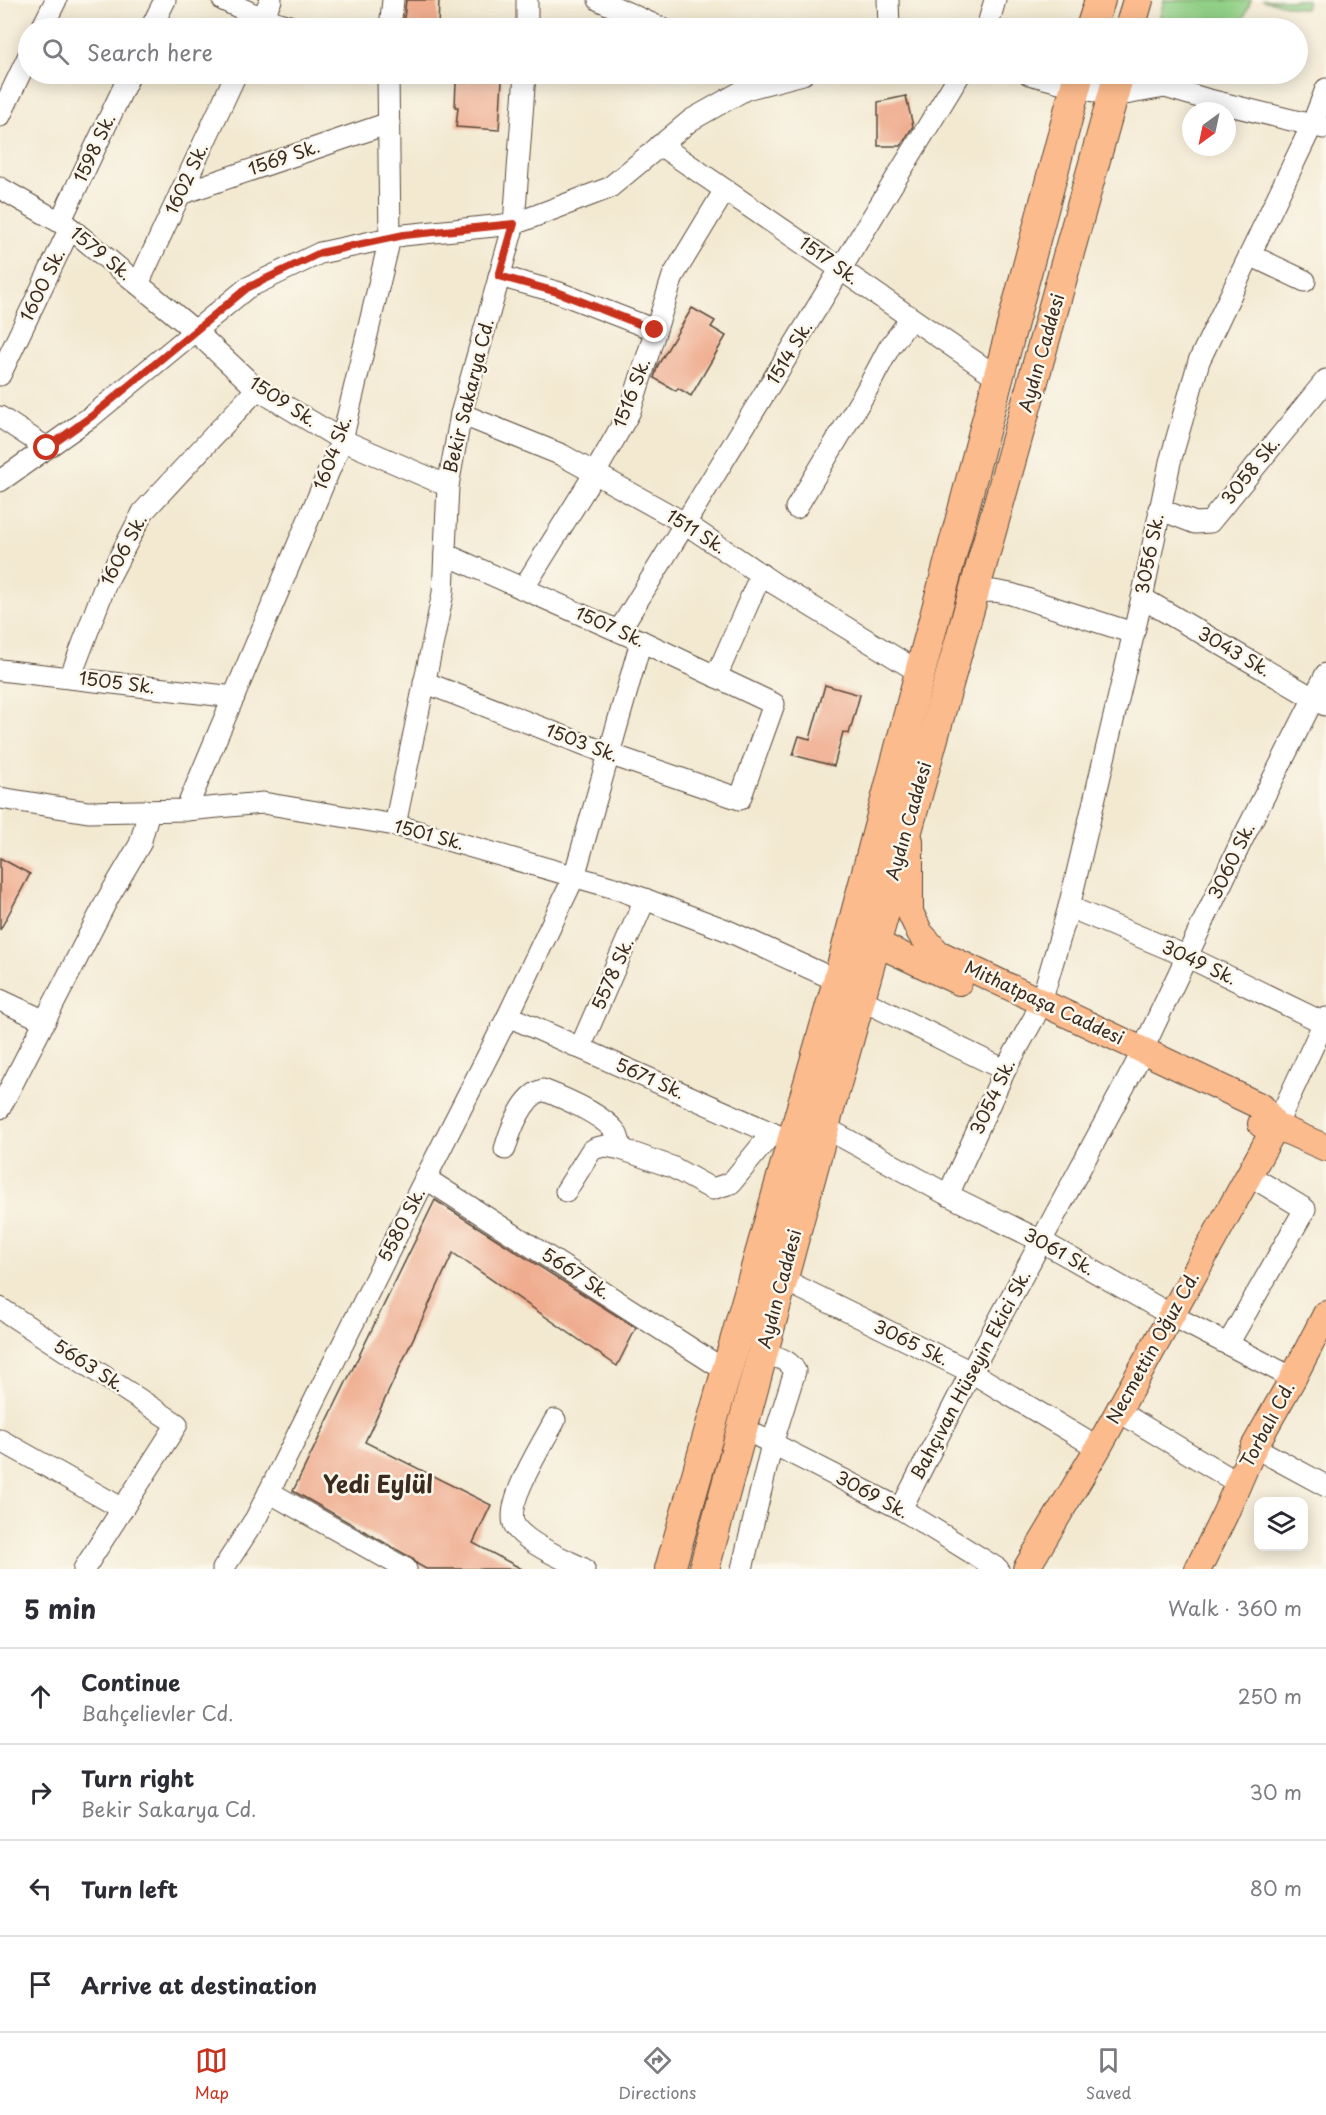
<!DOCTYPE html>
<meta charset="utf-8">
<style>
:root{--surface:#fff;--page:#f2f2f3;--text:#2b2b33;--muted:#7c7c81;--line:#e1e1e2;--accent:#c8321e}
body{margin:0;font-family:"Playpen Sans",sans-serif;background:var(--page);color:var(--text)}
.controls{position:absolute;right:18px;bottom:18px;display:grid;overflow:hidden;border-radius:12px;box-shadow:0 3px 15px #0003}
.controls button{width:54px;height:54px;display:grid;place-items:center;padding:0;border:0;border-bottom:2px solid var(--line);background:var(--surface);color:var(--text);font:30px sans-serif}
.compass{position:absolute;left:1182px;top:102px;width:54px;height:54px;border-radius:50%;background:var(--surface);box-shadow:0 3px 15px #0003;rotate:213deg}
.stop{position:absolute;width:18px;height:18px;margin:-14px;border:4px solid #c8321e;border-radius:50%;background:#fff}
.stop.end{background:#c8321e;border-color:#fff;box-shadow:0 2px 6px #0008}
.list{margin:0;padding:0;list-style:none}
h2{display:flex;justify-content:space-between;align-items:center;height:78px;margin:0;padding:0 24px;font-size:26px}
h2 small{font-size:20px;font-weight:400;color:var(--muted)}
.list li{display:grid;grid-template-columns:39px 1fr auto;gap:18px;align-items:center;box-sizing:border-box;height:96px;padding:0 24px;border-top:2px solid var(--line)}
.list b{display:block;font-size:22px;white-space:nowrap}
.list p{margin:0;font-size:20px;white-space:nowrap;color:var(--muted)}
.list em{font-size:20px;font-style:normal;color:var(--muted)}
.icon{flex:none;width:33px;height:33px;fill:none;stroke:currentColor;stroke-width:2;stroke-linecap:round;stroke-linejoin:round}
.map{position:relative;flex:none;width:1326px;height:1569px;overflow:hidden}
.search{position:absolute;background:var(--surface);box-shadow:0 3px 15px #0003;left:18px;right:18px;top:18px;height:66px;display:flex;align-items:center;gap:15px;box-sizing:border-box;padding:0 21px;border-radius:33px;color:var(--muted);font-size:22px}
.sheet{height:462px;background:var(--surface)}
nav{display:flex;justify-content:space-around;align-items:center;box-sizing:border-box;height:84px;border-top:2px solid var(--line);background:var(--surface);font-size:16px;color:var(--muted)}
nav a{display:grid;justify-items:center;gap:3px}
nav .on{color:var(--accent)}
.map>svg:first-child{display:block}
.green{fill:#90cf85;stroke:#667c52;stroke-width:1.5}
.building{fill:#efac8e}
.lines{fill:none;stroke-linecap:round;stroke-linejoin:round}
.minor-casing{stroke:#574739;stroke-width:23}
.major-casing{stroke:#574739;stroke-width:28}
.highway-casing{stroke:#574739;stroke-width:32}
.minor{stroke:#fff;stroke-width:21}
.major{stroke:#fbbb8d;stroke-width:26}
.highway{stroke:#fbbb8d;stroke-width:30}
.route{stroke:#c8321e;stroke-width:8}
.labels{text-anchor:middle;stroke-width:5;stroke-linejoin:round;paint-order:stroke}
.street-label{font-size:18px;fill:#3b2a1e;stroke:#fbf7ec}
.district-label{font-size:24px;font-weight:bold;fill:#3b2a1e;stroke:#fbf7ec}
</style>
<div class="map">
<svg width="1326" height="1569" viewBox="0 0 1326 1569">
<rect width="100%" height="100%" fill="#fbf7ec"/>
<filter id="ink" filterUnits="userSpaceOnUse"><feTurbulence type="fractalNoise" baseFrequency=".0167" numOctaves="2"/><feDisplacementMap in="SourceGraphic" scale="12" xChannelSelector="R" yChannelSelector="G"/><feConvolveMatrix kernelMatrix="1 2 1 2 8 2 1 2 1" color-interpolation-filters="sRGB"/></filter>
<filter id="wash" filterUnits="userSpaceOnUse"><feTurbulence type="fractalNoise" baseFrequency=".008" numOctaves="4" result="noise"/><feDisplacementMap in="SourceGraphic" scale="24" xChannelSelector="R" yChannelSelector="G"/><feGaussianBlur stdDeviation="1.35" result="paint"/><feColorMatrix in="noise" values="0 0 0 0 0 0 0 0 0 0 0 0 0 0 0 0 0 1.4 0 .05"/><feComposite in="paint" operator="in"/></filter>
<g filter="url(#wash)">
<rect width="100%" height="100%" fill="#f3e9d1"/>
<g class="green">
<polygon points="1164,0 1251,0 1240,28 1172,28 1158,24"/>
<polygon points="1262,0 1307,0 1305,9"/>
</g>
<g id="blocks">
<g class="building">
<polygon points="406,0 439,0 438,28 403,28"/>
<polygon points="469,78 502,80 499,130 456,127 458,107 455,107 456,82 469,83"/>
<polygon points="906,96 913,126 901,146 878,146 878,102"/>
<polygon points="692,308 715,321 711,327 726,336 691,396 678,388 676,391 654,378 658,365"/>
<polygon points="825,685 860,695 849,734 843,732 834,766 793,755 799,736 810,739"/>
<polygon points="0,858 30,874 0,930"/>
<polygon points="435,1200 636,1328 617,1366 453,1253 365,1442 491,1505 473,1543 522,1569 426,1569 417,1564 412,1558 293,1491"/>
</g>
</g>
</g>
<g filter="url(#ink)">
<use href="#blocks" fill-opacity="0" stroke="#574739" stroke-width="1.5"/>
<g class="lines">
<g class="minor-casing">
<g id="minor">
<polyline points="223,0 262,18 296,28"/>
<polyline points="599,0 661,28"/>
<polyline points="888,0 889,28"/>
<polyline points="42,28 56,0"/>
<polyline points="151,28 165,0"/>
<polyline points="257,28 271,0"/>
<polyline points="390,28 393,0"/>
<polyline points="527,28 527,0"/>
<polyline points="987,28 995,0"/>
<polyline points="1029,74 1114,96 1165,87"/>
<polyline points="1149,74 1165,87 1209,100 1324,128"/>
<polyline points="0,116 28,57"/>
<polyline points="660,145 997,377"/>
<polyline points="0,188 70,228 195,331 257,389 342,440 448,486"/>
<polyline points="180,194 389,123"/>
<polyline points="60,222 130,74"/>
<polyline points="1250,255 1305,281"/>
<polyline points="499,276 557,292 655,330"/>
<polyline points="138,284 236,74"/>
<polyline points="0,375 70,228"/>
<polyline points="461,414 562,455 686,524 775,584 919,672"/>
<polyline points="0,417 47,448"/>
<polyline points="0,481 92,416 247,288 320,253 404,235 514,224 609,188 691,120 746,89 803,74"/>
<polyline points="796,508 865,393 889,348 911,318"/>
<polyline points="1159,509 1195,523 1210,522 1326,380"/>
<polyline points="523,589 595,473 630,411 673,276 725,190"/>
<polyline points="974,592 994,591 1011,594 1133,633"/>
<polyline points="1142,598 1325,705"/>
<polyline points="619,631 960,74"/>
<polyline points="0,670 234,697"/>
<polyline points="716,677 761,574"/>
<polyline points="70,678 106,583 143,512 257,389"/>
<polyline points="424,682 609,754 740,799 774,704 641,641 445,554"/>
<polyline points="0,798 88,812 186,810 263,803 395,825 618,889 726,930 838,981"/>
<polyline points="186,810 342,440 390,238 388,74"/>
<polyline points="395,825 443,593 448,486 461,414 514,224 525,74"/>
<polyline points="1069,907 1186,956 1326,1024"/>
<polyline points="860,999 1005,1070"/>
<polyline points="0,1000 45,1021"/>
<polyline points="508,1016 792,1142"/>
<polyline points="580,1048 645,899"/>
<polyline points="0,1108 108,898 140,844 149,811"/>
<polyline points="1276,1126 1326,1018"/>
<polyline points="824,1127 948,1195 1041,1241 1171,1315 1293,1378"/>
<path d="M505,1149C510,1131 523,1095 543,1090C564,1098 601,1114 615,1131C619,1136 620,1143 621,1149"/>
<polyline points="425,1178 726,1371"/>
<polyline points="566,1191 591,1151 596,1148 605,1146 621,1149 672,1167 712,1189 731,1183 772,1133"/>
<polyline points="948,1195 1005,1070 1034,1018 1041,1002 1069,907 1142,598 1170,462 1199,361 1312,125 1326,89"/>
<polyline points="782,1279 971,1372 1098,1448"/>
<polyline points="0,1308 177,1424 84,1569"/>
<polyline points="1228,1344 1305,1209 1249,1175"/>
<polyline points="1118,1411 1238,1483"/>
<path d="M555,1420C545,1440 499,1510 517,1529C532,1546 564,1559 584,1569"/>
<polyline points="742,1428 901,1509 998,1569"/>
<polyline points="0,1440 123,1509"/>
<polyline points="1254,1447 1326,1486"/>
<polyline points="269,1492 406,1569"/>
<polyline points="901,1509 971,1372 1135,1066 1242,840 1326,674"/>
<polyline points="223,1569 256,1518 419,1191 508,1016 574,877 641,641"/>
<path d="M742,1569L772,1444L795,1371C789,1359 775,1356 762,1354"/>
</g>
</g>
<g class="major-casing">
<g id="major">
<polyline points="910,841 910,912 920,933 938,953 1262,1107 1276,1126"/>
<polyline points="859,935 959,982"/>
<polyline points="1261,1124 1276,1126 1326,1148"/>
<polyline points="1026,1569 1098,1448 1276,1126"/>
<polyline points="1198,1569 1225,1514 1254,1447 1293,1378 1326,1314"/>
</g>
</g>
<g class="highway-casing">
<g id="highway">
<polyline points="1091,28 1100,0"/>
<polyline points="1130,28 1138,0"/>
<polyline points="670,1569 838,981 1079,74"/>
<polyline points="704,1569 824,1127 1119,74"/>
</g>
</g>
<use href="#minor" class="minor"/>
<use href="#major" class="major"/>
<use href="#highway" class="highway"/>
</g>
</g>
<g class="lines" filter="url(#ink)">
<polyline class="route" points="47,448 92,416 247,288 320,253 404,235 514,224 499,276 557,292 655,330"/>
</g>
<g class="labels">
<g class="street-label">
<text transform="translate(95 148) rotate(-65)" y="6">1598 Sk.</text>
<text transform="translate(284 158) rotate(-19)" y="6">1569 Sk.</text>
<text transform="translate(187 179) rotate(-65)" y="6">1602 Sk.</text>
<text transform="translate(101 254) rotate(39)" y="6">1579 Sk.</text>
<text transform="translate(829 261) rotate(35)" y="6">1517 Sk.</text>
<text transform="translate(43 285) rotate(-64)" y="6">1600 Sk.</text>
<text transform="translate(790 353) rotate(-59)" y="6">1514 Sk.</text>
<text transform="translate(1042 353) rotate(-74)" y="6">Aydın Caddesi</text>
<text transform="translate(632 393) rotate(-69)" y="6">1516 Sk.</text>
<text transform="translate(469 396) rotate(-76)" y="6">Bekir Sakarya Cd.</text>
<text transform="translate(283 402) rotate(33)" y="6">1509 Sk.</text>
<text transform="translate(333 453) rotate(-70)" y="6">1604 Sk.</text>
<text transform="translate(1251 471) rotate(-51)" y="6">3058 Sk.</text>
<text transform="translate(696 532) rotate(32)" y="6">1511 Sk.</text>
<text transform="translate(124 550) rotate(-62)" y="6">1606 Sk.</text>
<text transform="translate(1150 554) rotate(-79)" y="6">3056 Sk.</text>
<text transform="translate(610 627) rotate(24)" y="6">1507 Sk.</text>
<text transform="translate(1234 652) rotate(30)" y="6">3043 Sk.</text>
<text transform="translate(117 683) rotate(7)" y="6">1505 Sk.</text>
<text transform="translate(582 743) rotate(21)" y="6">1503 Sk.</text>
<text transform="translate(909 821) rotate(-74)" y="6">Aydın Caddesi</text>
<text transform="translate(429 835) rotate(15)" y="6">1501 Sk.</text>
<text transform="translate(1232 861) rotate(-64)" y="6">3060 Sk.</text>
<text transform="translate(1199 963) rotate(25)" y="6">3049 Sk.</text>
<text transform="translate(613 974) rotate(-66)" y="6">5578 Sk.</text>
<text transform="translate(1044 1003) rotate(25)" y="6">Mithatpaşa Caddesi</text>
<text transform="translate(650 1079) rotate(24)" y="6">5671 Sk.</text>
<text transform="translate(993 1097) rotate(-65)" y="6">3054 Sk.</text>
<text transform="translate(402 1225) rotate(-63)" y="6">5580 Sk.</text>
<text transform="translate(1059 1252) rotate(29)" y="6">3061 Sk.</text>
<text transform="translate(576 1274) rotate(33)" y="6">5667 Sk.</text>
<text transform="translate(780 1289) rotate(-75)" y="6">Aydın Caddesi</text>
<text transform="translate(911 1343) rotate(26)" y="6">3065 Sk.</text>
<text transform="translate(1153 1348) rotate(-61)" y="6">Necmettin Oğuz Cd.</text>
<text transform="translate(89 1366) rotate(33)" y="6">5663 Sk.</text>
<text transform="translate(971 1375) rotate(-62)" y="6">Bahçıvan Hüseyin Ekici Sk.</text>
<text transform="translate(1268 1425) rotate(-62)" y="6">Torbalı Cd.</text>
<text transform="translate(872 1495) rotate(28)" y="6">3069 Sk.</text>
</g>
<g class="district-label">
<text x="378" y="1493">Yedi Eylül</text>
</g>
</g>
</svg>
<div class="controls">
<button><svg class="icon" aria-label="layers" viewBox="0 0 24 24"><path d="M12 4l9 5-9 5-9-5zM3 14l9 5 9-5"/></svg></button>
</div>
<svg class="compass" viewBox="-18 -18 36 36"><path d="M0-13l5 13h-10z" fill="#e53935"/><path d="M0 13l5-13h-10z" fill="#7c7c81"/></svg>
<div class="stop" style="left:47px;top:448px"></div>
<div class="stop end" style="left:655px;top:330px"></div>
<div class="search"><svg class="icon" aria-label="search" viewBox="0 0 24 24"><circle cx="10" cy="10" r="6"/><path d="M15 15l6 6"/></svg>Search here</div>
</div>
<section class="sheet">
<h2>5 min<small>Walk · 360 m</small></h2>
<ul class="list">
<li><svg class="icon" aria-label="ahead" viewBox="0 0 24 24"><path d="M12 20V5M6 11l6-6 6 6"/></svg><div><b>Continue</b><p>Bahçelievler Cd.</p></div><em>250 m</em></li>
<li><svg class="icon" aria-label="right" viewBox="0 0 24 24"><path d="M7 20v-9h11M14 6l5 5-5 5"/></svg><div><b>Turn right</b><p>Bekir Sakarya Cd.</p></div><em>30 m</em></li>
<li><svg class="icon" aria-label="left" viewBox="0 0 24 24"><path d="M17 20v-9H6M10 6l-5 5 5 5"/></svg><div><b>Turn left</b></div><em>80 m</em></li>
<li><svg class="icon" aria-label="arrive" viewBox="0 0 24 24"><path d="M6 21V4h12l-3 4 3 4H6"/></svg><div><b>Arrive at destination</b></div></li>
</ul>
</section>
<nav>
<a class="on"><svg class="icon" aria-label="map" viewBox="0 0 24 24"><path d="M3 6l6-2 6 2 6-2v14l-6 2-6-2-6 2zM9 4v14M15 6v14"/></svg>Map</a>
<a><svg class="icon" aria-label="directions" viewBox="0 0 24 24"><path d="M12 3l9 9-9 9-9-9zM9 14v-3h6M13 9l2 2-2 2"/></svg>Directions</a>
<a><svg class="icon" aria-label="saved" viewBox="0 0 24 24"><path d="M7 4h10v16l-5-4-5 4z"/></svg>Saved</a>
</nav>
